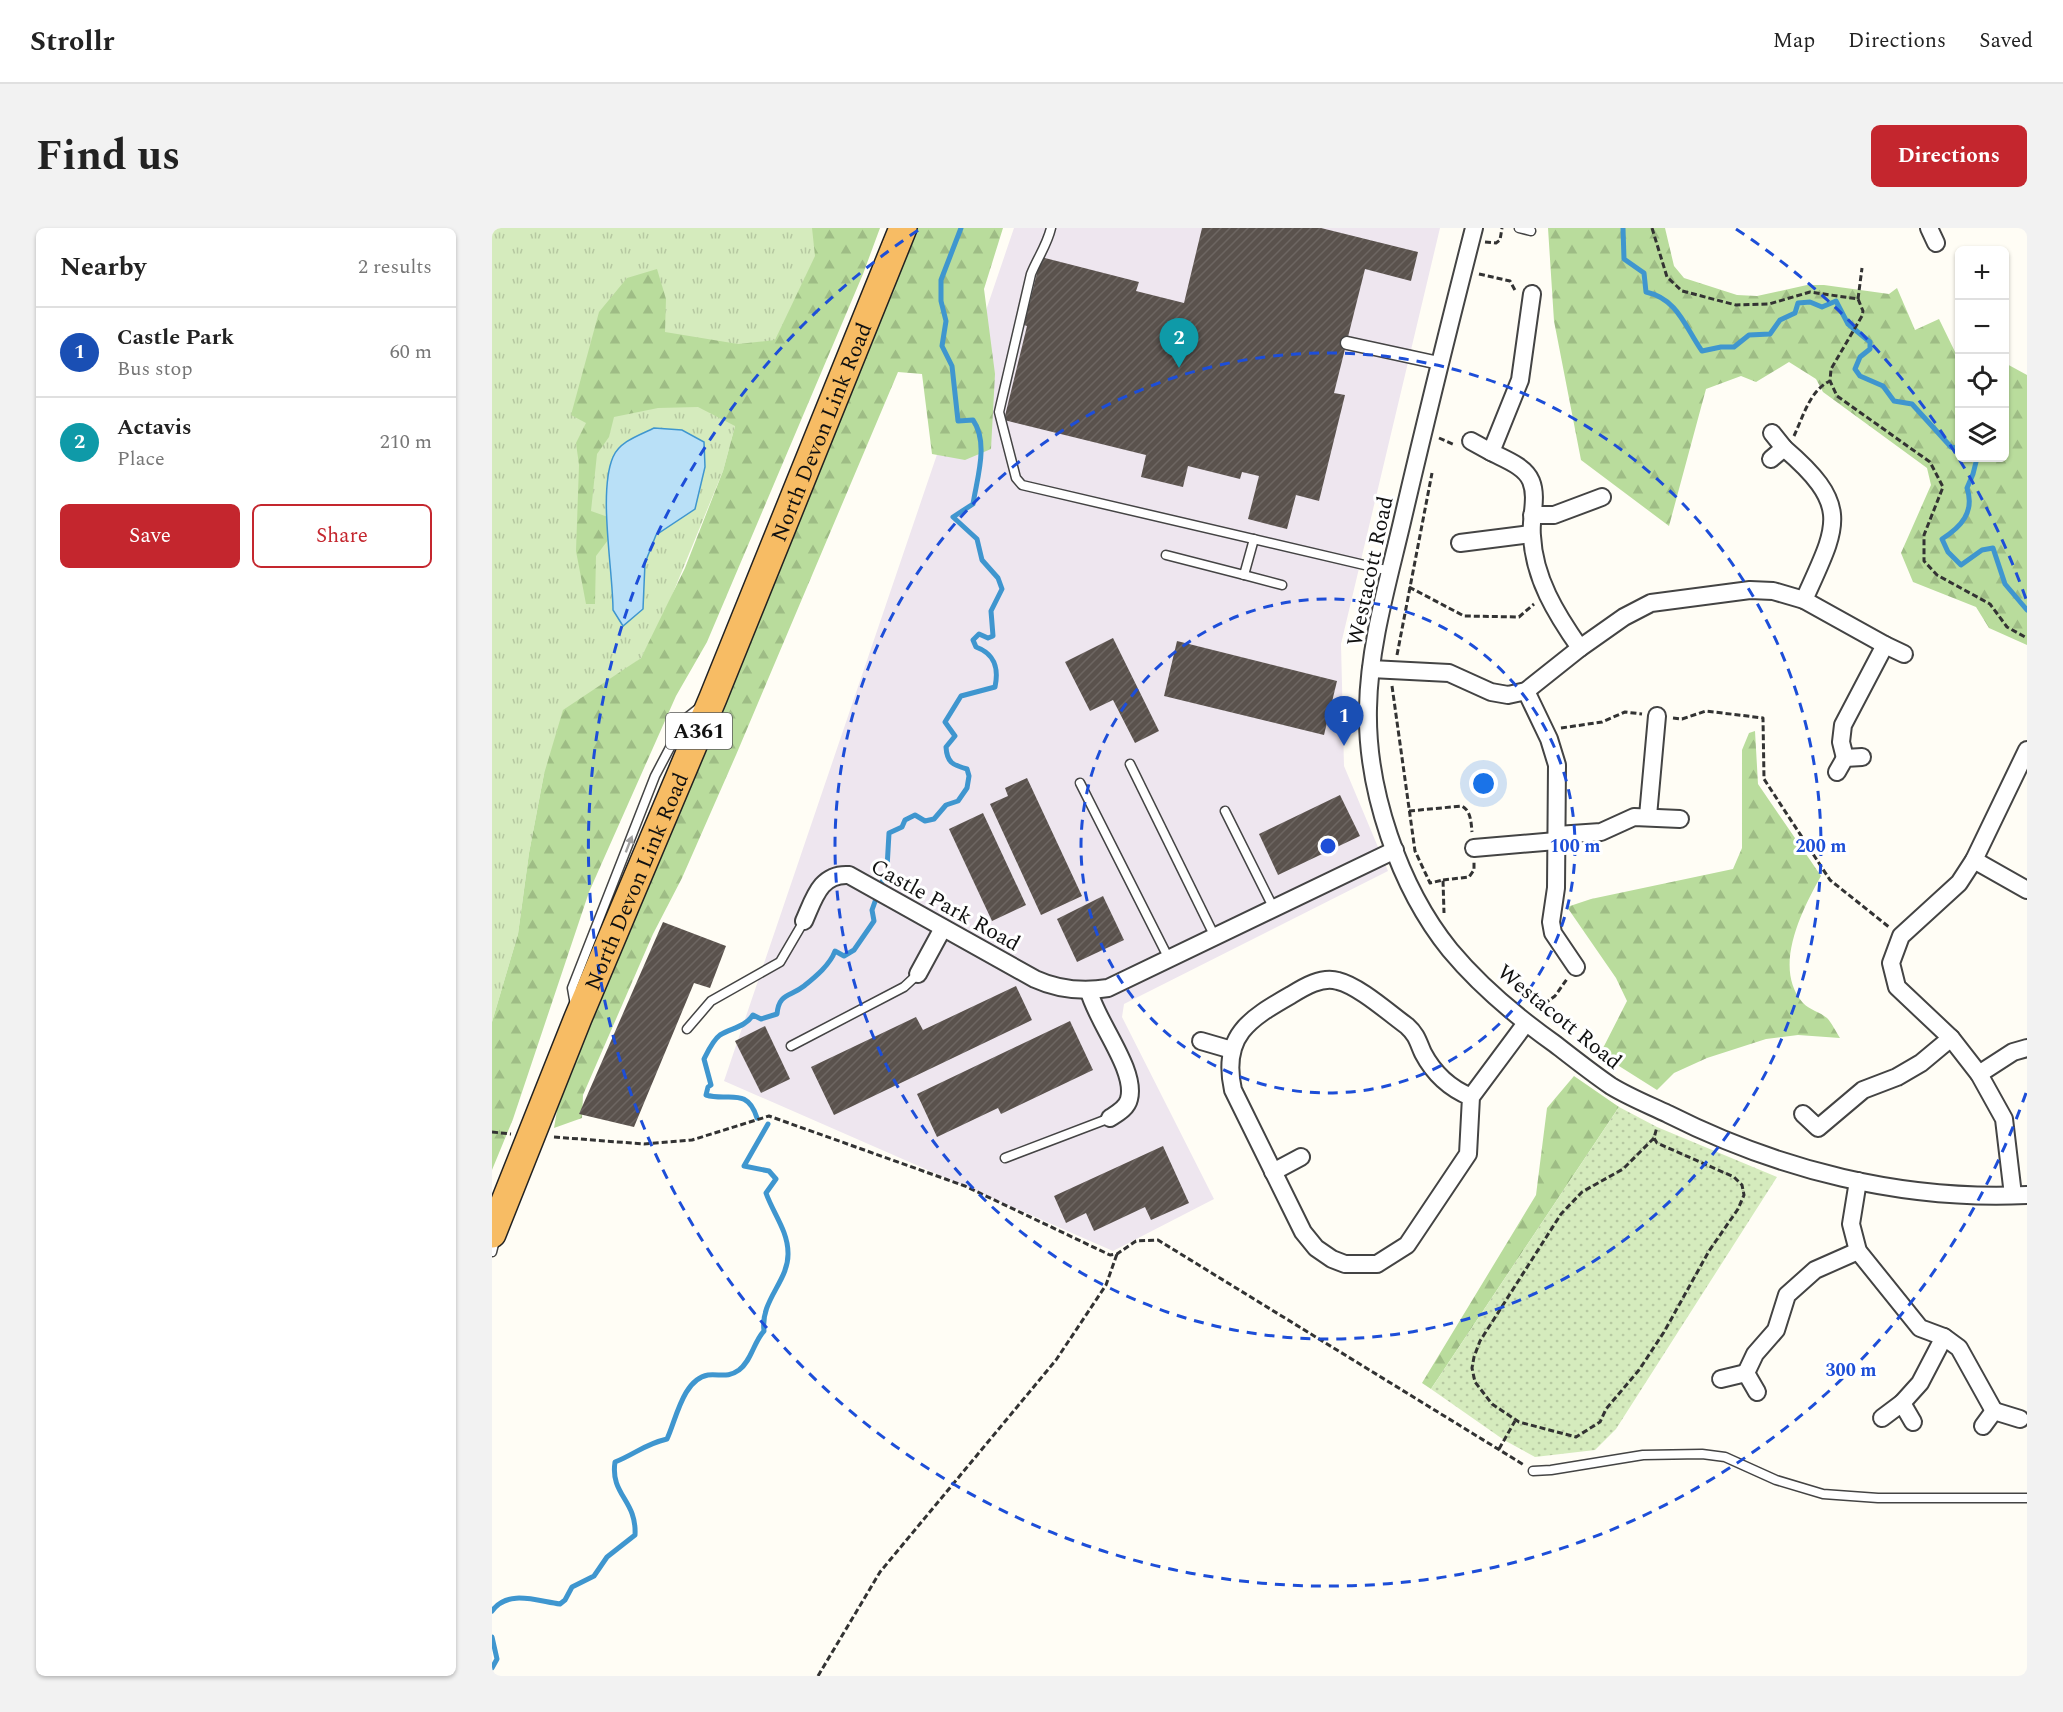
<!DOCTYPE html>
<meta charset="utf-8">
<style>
:root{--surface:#fff;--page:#f2f2f2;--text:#222;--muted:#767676;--line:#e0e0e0;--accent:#c4262e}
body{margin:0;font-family:Spectral,serif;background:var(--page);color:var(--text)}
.controls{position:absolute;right:18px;top:18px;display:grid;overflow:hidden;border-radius:9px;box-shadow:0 2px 4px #0004}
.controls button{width:54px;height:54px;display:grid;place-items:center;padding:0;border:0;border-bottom:2px solid var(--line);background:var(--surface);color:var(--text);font:30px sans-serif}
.you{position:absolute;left:992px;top:556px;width:21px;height:21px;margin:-15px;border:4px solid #fff;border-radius:50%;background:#1a73e8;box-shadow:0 0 0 9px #1a73e833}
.badge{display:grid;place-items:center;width:39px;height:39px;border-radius:50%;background:var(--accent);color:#fff;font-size:20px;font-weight:700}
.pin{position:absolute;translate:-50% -50px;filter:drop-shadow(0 2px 3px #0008)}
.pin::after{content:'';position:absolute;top:32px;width:21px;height:18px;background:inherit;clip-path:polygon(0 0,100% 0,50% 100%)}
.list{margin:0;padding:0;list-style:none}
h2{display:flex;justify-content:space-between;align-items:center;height:78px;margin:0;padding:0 24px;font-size:26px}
h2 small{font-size:20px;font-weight:400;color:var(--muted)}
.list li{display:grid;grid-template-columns:39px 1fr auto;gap:18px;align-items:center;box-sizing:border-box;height:90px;padding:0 24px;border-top:2px solid var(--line)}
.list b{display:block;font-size:22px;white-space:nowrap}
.list p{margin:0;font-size:20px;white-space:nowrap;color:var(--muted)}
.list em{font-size:20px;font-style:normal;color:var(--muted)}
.actions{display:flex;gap:12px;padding:18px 24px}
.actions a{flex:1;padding:14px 0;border:2px solid var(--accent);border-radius:9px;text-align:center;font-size:21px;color:var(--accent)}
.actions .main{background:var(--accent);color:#fff}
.icon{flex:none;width:33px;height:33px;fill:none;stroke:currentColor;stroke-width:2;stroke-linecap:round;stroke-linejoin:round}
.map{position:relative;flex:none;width:1535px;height:1448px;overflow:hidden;border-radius:9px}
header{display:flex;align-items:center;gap:36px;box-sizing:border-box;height:84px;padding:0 30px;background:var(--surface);border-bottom:2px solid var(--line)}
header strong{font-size:28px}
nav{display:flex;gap:33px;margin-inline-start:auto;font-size:21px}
.intro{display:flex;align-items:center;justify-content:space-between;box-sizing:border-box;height:144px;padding:0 36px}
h1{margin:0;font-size:42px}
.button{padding:15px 27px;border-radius:9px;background:var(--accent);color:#fff;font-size:21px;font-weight:700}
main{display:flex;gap:36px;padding:0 36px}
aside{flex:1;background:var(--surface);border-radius:9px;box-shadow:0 2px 4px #0004}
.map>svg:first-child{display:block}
.industrial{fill:#eee6ef}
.grass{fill:url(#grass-tufts)}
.forest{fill:url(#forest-firs)}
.park{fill:url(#park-dots)}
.water{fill:#b9e0f7;stroke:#3f96cf;stroke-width:1.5}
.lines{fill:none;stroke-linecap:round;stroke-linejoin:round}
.stream{stroke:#3f96cf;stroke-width:5}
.building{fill:url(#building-hatch)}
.service-casing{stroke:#444;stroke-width:11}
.pedestrian-casing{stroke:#444;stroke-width:15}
.minor-casing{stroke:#444;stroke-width:20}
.trunk-casing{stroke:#222;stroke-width:30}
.path{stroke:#333;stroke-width:3;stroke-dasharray:6 3;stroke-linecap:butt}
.service{stroke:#fff;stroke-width:8}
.pedestrian{stroke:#fff;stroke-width:12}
.minor{stroke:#fff;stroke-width:16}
.trunk{stroke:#f7bc64;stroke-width:27}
.oneway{fill:#a0a0a0}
.ring{fill:none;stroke:#1d4ed8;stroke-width:3;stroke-dasharray:10 8}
.labels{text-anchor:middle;stroke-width:6;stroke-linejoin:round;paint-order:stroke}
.shield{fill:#fff;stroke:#585858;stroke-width:1.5}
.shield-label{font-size:21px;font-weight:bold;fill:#111}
.street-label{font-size:22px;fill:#111;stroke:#fff}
.centre{fill:#1d4ed8;stroke:#fff;stroke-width:3}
.ring-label{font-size:18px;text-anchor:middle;font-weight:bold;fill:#1d4ed8;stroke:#fff;stroke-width:6;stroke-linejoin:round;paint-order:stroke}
</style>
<header>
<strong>Strollr</strong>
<nav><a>Map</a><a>Directions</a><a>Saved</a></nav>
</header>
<div class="intro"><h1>Find us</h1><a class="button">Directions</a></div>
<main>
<aside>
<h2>Nearby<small>2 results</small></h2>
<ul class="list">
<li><span class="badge" style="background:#1a4fb4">1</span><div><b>Castle Park</b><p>Bus stop</p></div><em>60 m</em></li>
<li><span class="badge" style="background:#0f9aa8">2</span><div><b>Actavis</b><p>Place</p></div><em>210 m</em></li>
</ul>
<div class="actions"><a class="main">Save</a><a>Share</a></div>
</aside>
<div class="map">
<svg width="1535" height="1448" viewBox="0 0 1535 1448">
<defs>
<pattern id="grass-tufts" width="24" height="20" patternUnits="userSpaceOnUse" patternTransform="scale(1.5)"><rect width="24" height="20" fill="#d5ebbd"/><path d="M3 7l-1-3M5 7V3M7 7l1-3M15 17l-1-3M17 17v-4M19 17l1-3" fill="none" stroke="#b6c8a1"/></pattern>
<pattern id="forest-firs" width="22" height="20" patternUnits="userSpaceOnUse" patternTransform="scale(1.5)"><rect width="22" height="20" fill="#b9dc9c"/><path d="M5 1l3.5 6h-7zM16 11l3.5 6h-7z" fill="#9ebc85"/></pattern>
<pattern id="park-dots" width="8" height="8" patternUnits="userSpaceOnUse" patternTransform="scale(1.5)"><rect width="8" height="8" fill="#d5ebbd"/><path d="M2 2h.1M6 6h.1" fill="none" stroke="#b6c8a1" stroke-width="1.8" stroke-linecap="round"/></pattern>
<pattern id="building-hatch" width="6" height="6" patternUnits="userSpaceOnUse" patternTransform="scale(1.5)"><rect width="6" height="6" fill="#5a524d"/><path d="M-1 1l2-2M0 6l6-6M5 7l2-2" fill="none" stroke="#6d6662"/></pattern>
</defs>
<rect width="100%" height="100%" fill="#fffdf5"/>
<polygon class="industrial" points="522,0 948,0 849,416 852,538 896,643 632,776 630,789 722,971 621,1023 232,853"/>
<polygon class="grass" points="0,0 337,0 243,198 231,243 172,387 149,430 119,453 52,546 37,625 26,706 0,794"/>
<g class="forest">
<polygon points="320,0 388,0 371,46 215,414 184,468 97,664 21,891 0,942 0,794 26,706 37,625 52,546 71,482 149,430 193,340 231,243 243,198 206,179 166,180 122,189 117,209 105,226 99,283 116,289 116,312 104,328 103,376 94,376 84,323 87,237 84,215 94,195 79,187 107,84 135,50 165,41 174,71 173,104 246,116 283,112 323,28"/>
<polygon points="419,0 511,0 492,61 503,146 499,221 473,232 440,226 430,146 406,144 244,527 190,650 161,706 91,867 90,890 62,900 67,871"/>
<polygon points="1056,0 1173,0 1182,38 1192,50 1245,67 1265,68 1315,57 1332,57 1397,66 1405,60 1423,102 1447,91 1467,132 1468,230 1512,230 1513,135 1535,147 1535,417 1497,400 1484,379 1421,354 1409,325 1439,257 1435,240 1331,164 1324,151 1297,134 1264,154 1249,148 1214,161 1177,298 1089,232 1062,93"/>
<path d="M1263,503L1266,556L1329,648C1310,682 1280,740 1311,775C1318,782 1328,784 1335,790C1340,795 1344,804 1348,810L1306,807L1274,811L1215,830L1182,845L1165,862L1108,826L1135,773L1124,750L1075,679L1099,671L1241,641L1250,620V522L1257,505Z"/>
<polygon points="1082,848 1127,879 939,1161 930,1155 1044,967 1055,880"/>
</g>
<polygon class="park" points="1127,879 1165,899 1285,949 1124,1201 1103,1222 1043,1229 1012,1212 939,1161"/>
<path class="water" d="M162,200L190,202L212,214L213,239L203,281L164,307L153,335L151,381L131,398L121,382C121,342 106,264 121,229C128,213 148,207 162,200Z"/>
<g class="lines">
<g class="stream">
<path d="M1131,0L1132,31L1152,45L1154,64C1186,71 1193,99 1210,123L1229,119H1242L1257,107L1278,106L1288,92L1303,85L1306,75L1318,74L1330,79L1344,73L1356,96L1378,114V121L1368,129L1363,141L1368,148L1391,158L1402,173L1420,176L1459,219L1468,221"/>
<path d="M1485,230L1481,246L1475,260C1483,284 1469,299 1450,311L1456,324L1469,337L1490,322L1501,320L1513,356L1535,382"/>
<path d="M265,890C255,858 236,874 214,867L216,859L219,857L212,831C216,823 221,812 228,807C240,800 253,799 261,787L269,791L285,786C287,765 298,769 312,758C323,749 338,737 343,723L352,728L362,722L382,693L380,682L395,640L397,605L410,599L413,592L423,587L433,593L442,591L454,577L466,573L475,560L477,548L475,541C461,537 455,535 454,519L463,508L453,494L469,468L503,459C507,440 503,426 484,419L481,412L487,406L496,410L501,408L499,383L510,361L506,350L490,332L485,311L461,289L481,276C485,250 497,215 481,192L466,193L460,138L450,118L454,93L449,73V52L469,0"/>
<path d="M0,1383C16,1361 45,1373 68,1376L73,1372L80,1359L102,1348L115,1329L143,1307C145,1272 118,1267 123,1234C143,1226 153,1216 175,1211C184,1192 191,1151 216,1147C229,1146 236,1150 247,1142C260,1132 261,1115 272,1103C268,1072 297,1053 296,1025C296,1003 281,985 274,965L284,951L277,943L252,938L276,896"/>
<polyline points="0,1409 5,1431 0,1440"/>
</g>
</g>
<g class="building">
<polygon points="710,0 829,0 926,24 919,53 873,41 842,165 853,167 827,273 804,267 795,301 756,291 767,248 750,244 748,251 696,238 691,259 649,249 654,227 512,192 535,98 532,97 549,29 647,54 644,63 692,75"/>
<polygon points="621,410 667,503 643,515 621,472 598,483 573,434"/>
<polygon points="685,413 845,453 832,507 672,468"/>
<polygon points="535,550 590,668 549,687 498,576 516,568 513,560"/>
<polygon points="848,567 868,608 786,647 767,606"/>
<polygon points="491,585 534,677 500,693 457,601"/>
<polygon points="611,668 632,712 585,734 565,691"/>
<polygon points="171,694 234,718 218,760 202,755 142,899 87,886"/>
<polygon points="524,758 540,792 342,887 319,839 424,789 431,802"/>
<polygon points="578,793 601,842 509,886 506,880 445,909 425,866"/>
<polygon points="273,798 298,851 269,865 243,813"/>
<polygon points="671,918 697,975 659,992 653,979 602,1003 594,985 574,995 562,968"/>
</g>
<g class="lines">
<g class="service-casing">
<g id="service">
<path d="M559,0C555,17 546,29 539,46L507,184L524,250L530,257L898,343"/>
<polyline points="1027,0 1039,3"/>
<polyline points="674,327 752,347 762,311"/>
<polyline points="752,347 790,357"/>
<polyline points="638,536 723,709"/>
<polyline points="588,555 677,731"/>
<polyline points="733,583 782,681"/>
<polyline points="83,777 80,760 163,548 193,491 208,479"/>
<polyline points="195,801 219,773 288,734 312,693"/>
<polyline points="299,818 412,759 426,746"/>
<polyline points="513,930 618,890"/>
<polyline points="0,1024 4,1008"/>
<polyline points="1041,1243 1059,1242 1151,1227 1210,1226 1233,1229 1284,1252 1331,1266 1386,1270 1535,1270"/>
</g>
</g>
<g class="pedestrian-casing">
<polyline id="pedestrian" points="855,115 947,135"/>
</g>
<g class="minor-casing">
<g id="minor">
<path d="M982,0C957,98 933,195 910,294C896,354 877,418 876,480C874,561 907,659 958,722C988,758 1025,789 1063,816C1081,830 1100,845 1119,858C1137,869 1157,877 1176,886C1287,942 1410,973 1535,967"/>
<polyline points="1437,0 1444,15"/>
<path d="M1040,66L1028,152L999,224C1012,231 1033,238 1039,253C1046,270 1038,290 1040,308C1042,350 1064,386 1088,420"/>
<polyline points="979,213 999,224"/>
<path d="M1292,220C1361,279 1345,298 1312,372"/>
<polyline points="1279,231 1292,220 1280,205"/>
<polyline points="1040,287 1062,287 1110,269"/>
<polyline points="968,315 1039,306"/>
<polyline points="1393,417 1412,426"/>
<polyline points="879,441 957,445 999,464 1016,467 1034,463 1088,420 1132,389 1159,375 1258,362 1281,363 1312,372 1393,417 1351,497 1349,514 1353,530"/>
<polyline points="1034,463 1057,511 1065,537 1064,660 1059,694 1061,705 1084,739"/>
<polyline points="1345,544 1353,530 1370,529"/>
<polyline points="1156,588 1165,488"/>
<polyline points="1065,607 1109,604 1142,589 1188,591"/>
<polyline points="982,620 1064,613"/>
<polyline points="1482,632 1535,662"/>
<path d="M312,693C322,671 328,645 357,647L543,751C567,762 590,764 616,760L903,622"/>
<polyline points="426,746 451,700"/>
<path d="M597,763C604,793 645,842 637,871C635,880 626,885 618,890"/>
<polyline points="709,813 740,822"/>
<polyline points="1487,846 1521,824 1535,820"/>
<path d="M979,869C957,860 942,846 931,825C926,814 925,807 915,798C897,785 867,758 846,753C830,748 812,759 799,767C757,791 729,808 741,862L811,1004L824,1020L840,1031L853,1036H885L915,1017L976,926L979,869L1034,795"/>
<polyline points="1311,886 1326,900 1371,862 1405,849 1429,835 1459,810"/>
<polyline points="781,944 809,929"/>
<polyline points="1366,953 1359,996 1366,1023 1428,1100 1452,1109 1467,1120 1502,1183"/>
<polyline points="1521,967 1512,891 1487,846 1459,810 1405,759 1399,735 1409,708 1467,655 1482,632 1535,522"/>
<polyline points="1254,1145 1263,1126 1284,1102 1295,1067 1323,1042 1366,1023"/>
<polyline points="1229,1151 1254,1145 1265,1164"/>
<polyline points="1410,1175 1428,1155 1452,1109"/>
<polyline points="1390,1190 1410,1175 1421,1194"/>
<polyline points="1491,1198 1502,1183 1528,1191"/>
</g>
</g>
<g class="trunk-casing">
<g id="trunk">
<path id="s1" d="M0,1006L86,790L221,470L411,0"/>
</g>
</g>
<g class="path">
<polyline points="1160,0 1175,49 1190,63 1244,77 1277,76 1318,64 1366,71 1371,83 1370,88 1339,141 1338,153 1345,168 1438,234 1451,259 1432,307 1432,333 1445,347 1498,376 1515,399 1535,410"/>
<polyline points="993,14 1004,15 1008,12 1010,0"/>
<polyline points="987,46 1018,53 1024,64"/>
<polyline points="1366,71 1370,40"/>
<path d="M1302,208C1311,189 1318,162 1338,153"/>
<polyline points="947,210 963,217"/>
<polyline points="917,359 972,388 1027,389 1042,376"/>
<polyline points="905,427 940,245"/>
<polyline points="900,458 923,623 938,655 951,652 952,685"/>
<polyline points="1181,490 1190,491 1214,483 1271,490 1272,551 1338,652 1397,699"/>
<polyline points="1069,500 1110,494 1133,484 1150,486"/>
<path d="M917,583L970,578C979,583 979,594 980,604"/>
<polyline points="951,652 977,649 982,642 982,634"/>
<polyline points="1045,781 1063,768 1075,751"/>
<polyline points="0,904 19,906"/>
<polyline points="62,909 152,916 200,912 277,888 473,958 618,1027 625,1026 644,1013 666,1012 1032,1237"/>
<polyline points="1162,910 1131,941 1090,964 1069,986 988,1113 982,1129 980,1140 983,1154 1000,1176 1027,1194 1084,1209 1108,1194 1114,1181 1147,1142 1172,1104 1217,1023 1246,981 1252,967 1250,957 1242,949 1165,915 1162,910 1165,899"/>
<polyline points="1007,1221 1023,1193"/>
<polyline points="326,1448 388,1344 564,1132 614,1057 625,1026"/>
</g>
<use href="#service" class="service"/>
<use href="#pedestrian" class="pedestrian"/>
<use href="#minor" class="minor"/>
<use href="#trunk" class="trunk"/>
</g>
<defs><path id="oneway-solid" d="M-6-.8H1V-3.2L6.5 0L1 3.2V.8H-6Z" transform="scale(1.5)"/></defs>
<use class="oneway" href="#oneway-solid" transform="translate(137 616) rotate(-69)"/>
<g class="ring">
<circle cx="836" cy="618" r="247"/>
<circle cx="836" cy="618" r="493"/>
<path d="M1534 865A740 740 0 1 1 428 1M1244 1A740 740 0 0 1 1534 371"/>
</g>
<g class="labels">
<rect class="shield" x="174" y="485" width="66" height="36" rx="4.5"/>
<g class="shield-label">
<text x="207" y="510">A361</text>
</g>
<g class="street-label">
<text dy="8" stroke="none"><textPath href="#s1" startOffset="867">North Devon Link Road</textPath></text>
<text transform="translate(877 343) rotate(-78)" y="8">Westacott Road</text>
<text dy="8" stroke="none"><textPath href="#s1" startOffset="381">North Devon Link Road</textPath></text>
<text transform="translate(454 676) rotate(29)" y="8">Castle Park Road</text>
<text transform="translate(1068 788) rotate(39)" y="8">Westacott Road</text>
</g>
</g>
<circle cx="836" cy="618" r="9" class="centre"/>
<g class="ring-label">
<text x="1083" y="624">100 m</text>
<text x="1329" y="624">200 m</text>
<text x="1359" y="1148">300 m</text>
</g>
</svg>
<div class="controls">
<button>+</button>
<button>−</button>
<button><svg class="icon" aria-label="locate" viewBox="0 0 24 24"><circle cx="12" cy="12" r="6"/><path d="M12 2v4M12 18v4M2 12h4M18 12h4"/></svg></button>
<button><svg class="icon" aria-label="layers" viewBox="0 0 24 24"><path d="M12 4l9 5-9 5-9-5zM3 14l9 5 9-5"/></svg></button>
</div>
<div class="you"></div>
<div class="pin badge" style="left:852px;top:518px;background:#1a4fb4">1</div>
<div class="pin badge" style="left:687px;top:140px;background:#0f9aa8">2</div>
</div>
</main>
